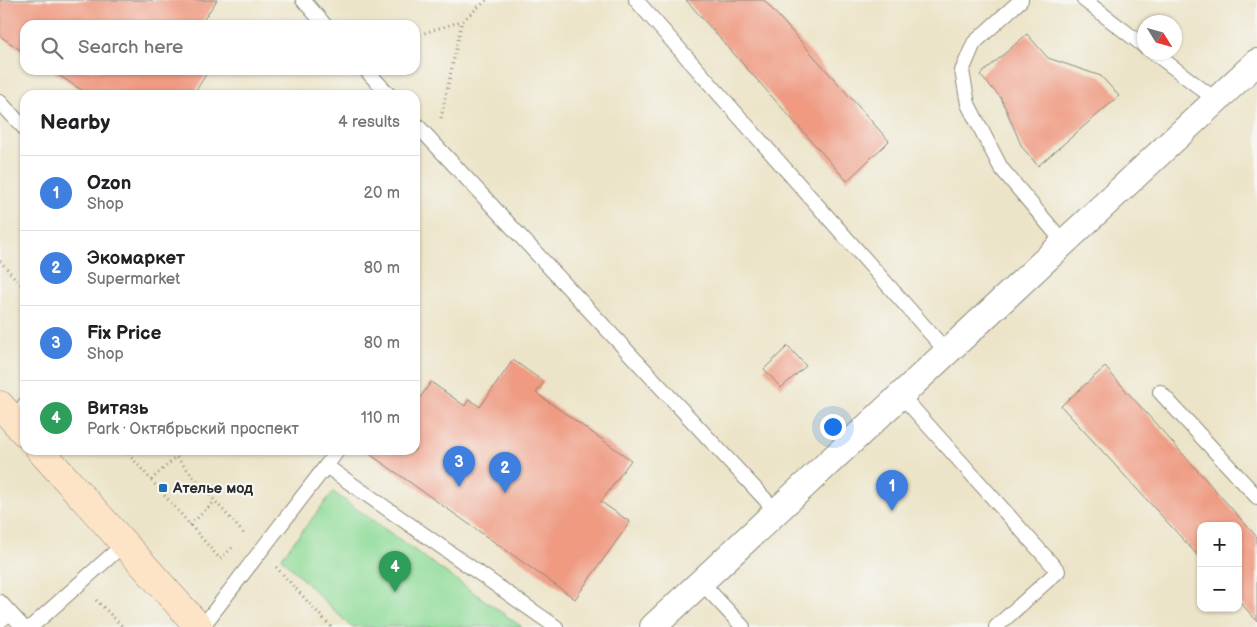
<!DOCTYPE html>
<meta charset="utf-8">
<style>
:root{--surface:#fff;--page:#f2f2f2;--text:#202124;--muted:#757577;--line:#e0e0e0;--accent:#7c3aed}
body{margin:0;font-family:"Balsamiq Sans",sans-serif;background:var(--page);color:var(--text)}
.controls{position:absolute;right:15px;bottom:15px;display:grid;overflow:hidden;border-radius:10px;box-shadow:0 1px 4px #0004}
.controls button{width:45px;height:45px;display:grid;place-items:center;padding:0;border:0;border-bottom:1px solid var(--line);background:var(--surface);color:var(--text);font:25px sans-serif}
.compass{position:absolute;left:1137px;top:15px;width:45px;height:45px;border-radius:50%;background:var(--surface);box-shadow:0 1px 4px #0004;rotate:127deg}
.you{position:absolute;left:832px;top:426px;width:18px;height:18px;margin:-12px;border:4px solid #fff;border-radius:50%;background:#1a73e8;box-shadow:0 0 0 8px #1a73e833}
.badge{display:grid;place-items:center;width:32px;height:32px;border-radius:50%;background:var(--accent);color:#fff;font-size:16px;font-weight:700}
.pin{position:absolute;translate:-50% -41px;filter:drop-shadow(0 1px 2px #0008)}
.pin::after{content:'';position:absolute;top:26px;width:18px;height:15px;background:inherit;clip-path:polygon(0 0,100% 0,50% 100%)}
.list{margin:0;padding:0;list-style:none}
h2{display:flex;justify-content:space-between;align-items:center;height:65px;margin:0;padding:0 20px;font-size:21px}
h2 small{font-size:16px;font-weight:400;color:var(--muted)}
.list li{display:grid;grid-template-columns:32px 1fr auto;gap:15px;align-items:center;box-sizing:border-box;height:75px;padding:0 20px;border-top:1px solid var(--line)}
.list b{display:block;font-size:19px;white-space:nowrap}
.list p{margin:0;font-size:16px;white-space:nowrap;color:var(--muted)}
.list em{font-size:16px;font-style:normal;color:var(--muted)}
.icon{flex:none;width:28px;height:28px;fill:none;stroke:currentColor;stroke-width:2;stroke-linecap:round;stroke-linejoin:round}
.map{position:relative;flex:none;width:1257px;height:627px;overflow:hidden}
.search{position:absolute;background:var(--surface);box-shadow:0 1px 4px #0004;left:20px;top:20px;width:400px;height:55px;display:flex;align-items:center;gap:12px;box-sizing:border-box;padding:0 18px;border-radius:15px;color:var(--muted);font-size:19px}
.panel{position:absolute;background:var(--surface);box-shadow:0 1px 4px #0004;left:20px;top:90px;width:400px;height:365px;border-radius:15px}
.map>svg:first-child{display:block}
.green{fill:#90dc99;stroke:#5e8462}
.building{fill:#ef9a81}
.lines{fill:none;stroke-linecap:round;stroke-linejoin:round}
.lane-casing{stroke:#8c887a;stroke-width:16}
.street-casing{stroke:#8c887a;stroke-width:28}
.secondary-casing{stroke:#8c887a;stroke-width:29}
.path{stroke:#8c887a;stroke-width:3;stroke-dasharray:1 4;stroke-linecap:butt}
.lane{stroke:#fff;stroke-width:14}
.street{stroke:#fff;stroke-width:26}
.secondary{stroke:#fee4c6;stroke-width:28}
.poi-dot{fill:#1f6fb2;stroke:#f6f6f2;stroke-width:2}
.labels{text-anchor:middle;stroke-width:4.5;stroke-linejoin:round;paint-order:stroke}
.poi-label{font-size:15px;font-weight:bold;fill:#2b2b2b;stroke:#f6f6f2;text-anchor:start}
</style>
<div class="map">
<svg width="1257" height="627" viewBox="0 0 1257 627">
<rect width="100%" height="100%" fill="#f6f6f2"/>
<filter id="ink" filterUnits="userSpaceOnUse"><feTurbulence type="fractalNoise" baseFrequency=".02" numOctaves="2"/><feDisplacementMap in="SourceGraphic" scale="10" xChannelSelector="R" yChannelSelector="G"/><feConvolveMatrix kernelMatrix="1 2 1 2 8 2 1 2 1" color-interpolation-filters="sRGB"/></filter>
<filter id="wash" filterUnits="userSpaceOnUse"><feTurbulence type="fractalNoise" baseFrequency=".0096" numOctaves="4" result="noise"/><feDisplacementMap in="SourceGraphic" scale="20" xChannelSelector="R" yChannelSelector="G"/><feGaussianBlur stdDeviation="1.12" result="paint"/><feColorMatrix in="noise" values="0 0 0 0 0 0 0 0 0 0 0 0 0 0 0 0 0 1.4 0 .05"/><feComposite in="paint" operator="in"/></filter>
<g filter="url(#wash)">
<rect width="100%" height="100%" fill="#ece4c8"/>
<polygon class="green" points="333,492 522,627 351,627 281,558"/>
<g id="blocks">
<g class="building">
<polygon points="0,0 217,0 200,25 25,25 25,53 0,36"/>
<polygon points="686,0 764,0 889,141 847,181"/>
<polygon points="1027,34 1048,58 1101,76 1119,96 1038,166 1022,147 1001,98 980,75"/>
<polygon points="51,70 209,70 193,95 89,95"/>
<polygon points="788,346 806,366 781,388 764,369"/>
<polygon points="513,360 544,382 536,393 631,460 601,502 630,522 575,599 364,450 415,450 415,405 431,382 465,406 469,399 480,407"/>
<polygon points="1105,367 1257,537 1257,621 1238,600 1238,526 1201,526 1201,559 1061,406"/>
</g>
</g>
</g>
<g filter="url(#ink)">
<use href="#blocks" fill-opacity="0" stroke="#8c887a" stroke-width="1"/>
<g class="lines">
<g class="lane-casing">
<g id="lane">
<polyline points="303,0 325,25"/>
<polyline points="636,0 947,352"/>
<polyline points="1021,0 974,43 962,71 968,104 1001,168 1064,243"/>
<polyline points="1084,0 1144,46"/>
<polyline points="1153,52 1216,100"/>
<polyline points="366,70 389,95"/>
<polyline points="0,102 25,129"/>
<polyline points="415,123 776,511"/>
<polyline points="1160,392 1257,497"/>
<polyline points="901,395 1058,571 996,627"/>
<polyline points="14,421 25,404"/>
<polyline points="338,450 326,466 556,627"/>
<polyline points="701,582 743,627"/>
<polyline points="0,602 23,627"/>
<polyline points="0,621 10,613"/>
<polyline points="31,627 124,544"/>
<polyline points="202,627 326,466"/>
</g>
</g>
<g class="street-casing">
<polyline id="street" points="653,627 1257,62"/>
</g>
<g class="secondary-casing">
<g id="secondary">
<polyline points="0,405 25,433"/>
<polyline points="40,450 199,627"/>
</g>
</g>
<g class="path">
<polyline points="415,36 462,21"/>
<polyline points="441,118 462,21 487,0"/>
<polyline points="0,261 25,289"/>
<polyline points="125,450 220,559 234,546"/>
<polyline points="170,450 245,535"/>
<polyline points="151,480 176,457"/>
<polyline points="190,525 215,501"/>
<polyline points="276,567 331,627"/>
<polyline points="96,600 123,627"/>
</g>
<use href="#lane" class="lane"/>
<use href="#street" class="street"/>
<use href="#secondary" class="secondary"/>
</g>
</g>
<rect class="poi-dot" x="158" y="483" width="10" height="10" rx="2.5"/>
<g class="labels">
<g class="poi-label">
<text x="173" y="493">Ателье мод</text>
</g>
</g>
</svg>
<div class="controls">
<button>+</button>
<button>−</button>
</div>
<svg class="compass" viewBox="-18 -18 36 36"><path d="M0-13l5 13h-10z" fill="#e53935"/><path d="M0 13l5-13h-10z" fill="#757577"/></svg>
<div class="you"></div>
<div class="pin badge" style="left:892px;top:511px;background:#3f7fe0">1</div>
<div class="pin badge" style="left:505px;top:493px;background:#3f7fe0">2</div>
<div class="pin badge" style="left:459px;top:487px;background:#3f7fe0">3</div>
<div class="pin badge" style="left:395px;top:592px;background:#2e9e5b">4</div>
<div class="search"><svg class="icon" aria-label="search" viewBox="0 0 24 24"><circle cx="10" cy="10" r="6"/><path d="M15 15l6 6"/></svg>Search here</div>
<section class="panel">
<h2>Nearby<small>4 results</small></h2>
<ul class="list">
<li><span class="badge" style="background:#3f7fe0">1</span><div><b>Ozon</b><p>Shop</p></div><em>20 m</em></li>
<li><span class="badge" style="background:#3f7fe0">2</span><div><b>Экомаркет</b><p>Supermarket</p></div><em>80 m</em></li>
<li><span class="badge" style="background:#3f7fe0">3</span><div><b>Fix Price</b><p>Shop</p></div><em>80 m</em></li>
<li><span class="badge" style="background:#2e9e5b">4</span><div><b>Витязь</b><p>Park · Октябрьский проспект</p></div><em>110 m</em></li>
</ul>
</section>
</div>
